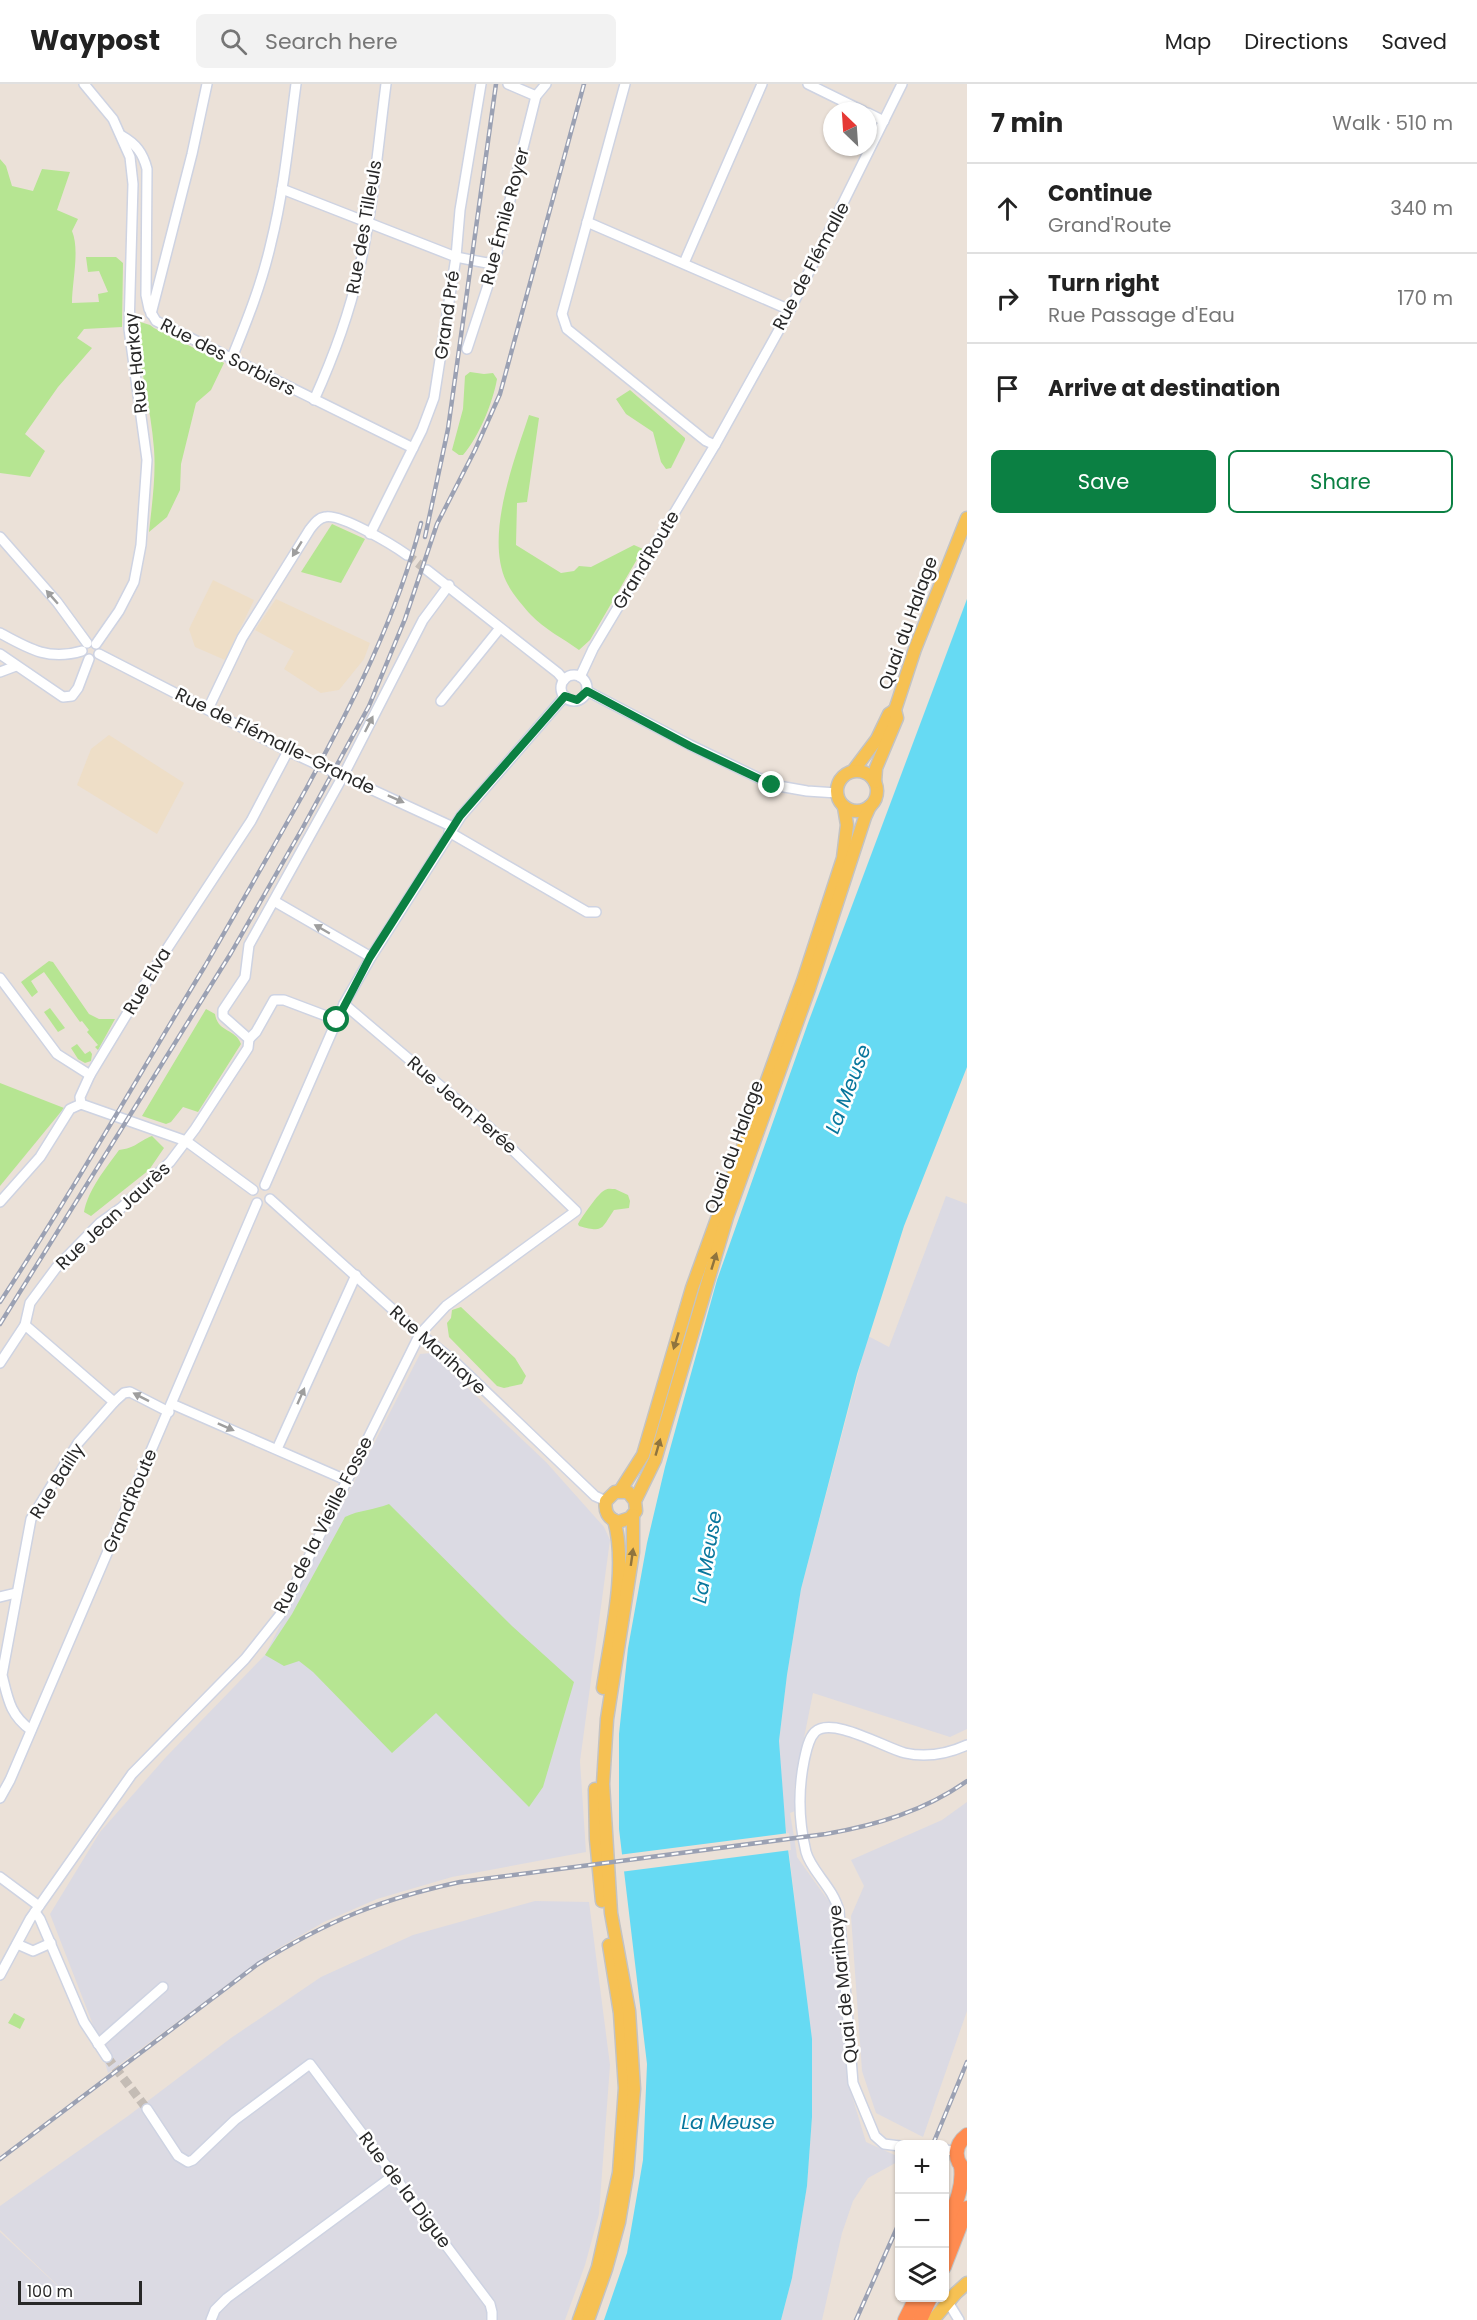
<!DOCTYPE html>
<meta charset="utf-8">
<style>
:root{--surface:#fff;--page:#f2f2f2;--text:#222;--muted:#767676;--line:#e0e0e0;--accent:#0b8043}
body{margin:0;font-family:Poppins,sans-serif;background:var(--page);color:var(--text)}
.controls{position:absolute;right:18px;bottom:18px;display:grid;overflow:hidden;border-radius:9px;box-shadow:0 2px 4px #0004}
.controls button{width:54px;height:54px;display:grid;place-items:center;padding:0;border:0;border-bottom:2px solid var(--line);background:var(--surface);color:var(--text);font:30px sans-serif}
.compass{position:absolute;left:823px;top:18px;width:54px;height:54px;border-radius:50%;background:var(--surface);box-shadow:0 2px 4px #0004;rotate:335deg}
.scale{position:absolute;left:18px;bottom:15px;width:124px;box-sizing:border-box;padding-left:6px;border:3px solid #282828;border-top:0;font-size:16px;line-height:21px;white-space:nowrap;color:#282828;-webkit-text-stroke:4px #fff;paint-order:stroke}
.stop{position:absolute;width:18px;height:18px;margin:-14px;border:4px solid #0b8043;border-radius:50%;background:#fff}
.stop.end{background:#0b8043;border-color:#fff;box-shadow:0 2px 6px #0008}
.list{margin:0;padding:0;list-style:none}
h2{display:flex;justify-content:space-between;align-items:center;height:78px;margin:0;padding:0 24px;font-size:26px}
h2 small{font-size:20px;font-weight:400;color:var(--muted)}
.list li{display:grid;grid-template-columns:39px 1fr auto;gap:18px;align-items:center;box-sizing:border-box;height:90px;padding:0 24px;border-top:2px solid var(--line)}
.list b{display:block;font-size:22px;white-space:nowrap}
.list p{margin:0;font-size:20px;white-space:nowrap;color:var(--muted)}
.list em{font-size:20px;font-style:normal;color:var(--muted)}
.actions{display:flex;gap:12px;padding:18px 24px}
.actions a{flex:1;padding:14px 0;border:2px solid var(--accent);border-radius:9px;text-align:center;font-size:21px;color:var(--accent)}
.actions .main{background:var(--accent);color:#fff}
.icon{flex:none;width:33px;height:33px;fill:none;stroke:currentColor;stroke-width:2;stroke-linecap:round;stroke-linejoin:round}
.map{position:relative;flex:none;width:967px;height:2236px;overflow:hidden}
header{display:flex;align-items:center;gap:36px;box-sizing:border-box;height:84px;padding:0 30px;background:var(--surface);border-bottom:2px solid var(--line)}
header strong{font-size:28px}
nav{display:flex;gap:33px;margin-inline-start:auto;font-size:21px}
.search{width:420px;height:54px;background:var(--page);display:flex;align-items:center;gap:15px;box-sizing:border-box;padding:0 21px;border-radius:9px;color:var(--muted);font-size:22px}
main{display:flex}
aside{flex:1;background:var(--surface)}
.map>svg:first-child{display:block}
.industrial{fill:#dbdae3}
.education{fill:#eedec7}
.green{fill:#b6e592}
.water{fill:#66daf3}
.pier{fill:#ebe1d8}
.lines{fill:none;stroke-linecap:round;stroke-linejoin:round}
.minor-tunnel{stroke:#c4bcb5;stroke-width:9;stroke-dasharray:9 4.5;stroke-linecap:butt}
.minor-casing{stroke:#ced3e2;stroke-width:12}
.major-casing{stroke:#c3c3c3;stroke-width:15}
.highway-casing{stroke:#c3c3c3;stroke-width:16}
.minor{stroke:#fff;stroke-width:9}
.major{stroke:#f6c153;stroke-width:12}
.highway{stroke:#ff8b50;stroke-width:14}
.rail-casing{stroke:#9ba1b3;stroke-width:4.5}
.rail{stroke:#fff;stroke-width:2;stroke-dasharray:7;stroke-linecap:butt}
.oneway{fill:#9e9e9e}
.oneway2{fill:#8f743e}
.route{stroke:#0b8043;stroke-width:8}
.labels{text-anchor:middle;stroke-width:5;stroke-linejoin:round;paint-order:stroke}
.street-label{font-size:18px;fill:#282828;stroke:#fff}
.water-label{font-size:20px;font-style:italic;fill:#08769c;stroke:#fff}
</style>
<header>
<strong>Waypost</strong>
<div class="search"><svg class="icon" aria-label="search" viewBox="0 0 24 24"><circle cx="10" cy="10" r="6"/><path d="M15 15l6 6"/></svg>Search here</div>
<nav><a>Map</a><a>Directions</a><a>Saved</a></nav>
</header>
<main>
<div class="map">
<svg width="967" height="2236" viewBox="0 0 967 2236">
<rect width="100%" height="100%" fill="#ebe1d8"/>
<g class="industrial">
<polygon points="946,1112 967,1120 967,1645 950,1653 813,1609 794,1704 795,1727 790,1729 796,1765 797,1773 832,1822 845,1970 852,2012 866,2058 899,2073 899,2077 868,2094 853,2117 842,2149 822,2236 781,2236 792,2194 807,2102 812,2033 799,1851 781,1703 779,1657 787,1591 801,1505 868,1252 889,1263"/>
<polygon points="431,1269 546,1378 604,1443 610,1456 580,1677 586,1768 452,1793 377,1815 324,1838 270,1869 108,1989 97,1951 50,1830 100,1748 166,1673 265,1571 420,1270"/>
<polygon points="967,1718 967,1927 923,2053 876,2029 862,1987 851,1832 864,1802 851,1776 942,1736"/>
<polygon points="535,1817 589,1818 610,1981 599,2130 585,2181 565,2236 0,2236 0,2148 76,2219 0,2146 0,2122 128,2032 231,1954 321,1893 413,1851"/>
</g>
<g class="education">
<polygon points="213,496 254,516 225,576 195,563 189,545"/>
<polygon points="276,515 370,559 364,575 339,606 321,609 284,585 294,567 255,546"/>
<polygon points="109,651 184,699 157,750 77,701 91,665"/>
</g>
<g class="green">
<path d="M0,75L6,82L12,102L33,107L42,85L70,88L57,126L78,135L72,147C80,166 72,198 72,219L99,218L98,210L108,208L99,187L88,188L86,173H116L123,179L122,243L84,245L77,254L92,264L58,303L25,350L45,367L30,393L0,389Z"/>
<path d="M137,237L150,241L154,244L224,279L211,306L196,319L181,380L180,406L167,433L149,448C152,420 156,392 154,365C151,322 138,281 137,237Z"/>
<path d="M470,288L484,290L493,289L497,295C493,318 479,353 463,371H459L452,366L463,325L465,292Z"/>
<polygon points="630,306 685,354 685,356 671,384 666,385 661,378 653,348 626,330 616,315"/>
<path d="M529,331L539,334L527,418L517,419L516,461L561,489L574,487L579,482L591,483L634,461L643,465L590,556L579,566C564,555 544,545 531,531C523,522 511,508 506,497C485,451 514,377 529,331Z"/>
<polygon points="332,440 365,455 341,499 301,488"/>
<polygon points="49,877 53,878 89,930 99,935 115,935 98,966 95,963 98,961 87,948 89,946 82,937 80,938 44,888 31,897 38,908 32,913 21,898"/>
<polygon points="50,924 65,944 58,948 44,928"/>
<path d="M206,925L215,930C218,949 235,944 241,960L198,1028L183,1023L171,1038L166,1040L142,1032Z"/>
<polygon points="77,960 85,970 90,967 92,970 91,977 85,979 78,975 71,964"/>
<polygon points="0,999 64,1024 0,1102"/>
<path d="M152,1052L164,1064L149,1086L91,1132L84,1128C88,1106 106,1084 119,1066C136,1064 137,1058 152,1052Z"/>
<path d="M615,1105L628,1111L630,1117L629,1124L614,1126C601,1145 604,1149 579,1142L578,1140C582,1133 599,1108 605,1106C608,1104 612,1105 615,1105Z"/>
<polygon points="461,1223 515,1274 526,1292 522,1300 504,1304 497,1302 449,1253 447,1239 451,1234 452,1226"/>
<path d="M389,1420L512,1542L574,1598L543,1703L529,1723L436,1629L392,1669L313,1588L299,1577L284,1582L265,1571L292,1530L345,1433C359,1426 374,1426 389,1420Z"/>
<polygon points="14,1929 25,1935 20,1945 8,1939"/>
</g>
<polygon class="water" points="967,515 967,983 904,1142 857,1290 801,1505 787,1591 779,1657 786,1749 812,1955 812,2033 807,2102 792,2194 781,2236 604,2236 627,2169 643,2076 647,1980 619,1745 619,1650 628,1564 647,1459 665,1383 717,1196 808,939"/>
<polygon class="pier" points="789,1749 791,1766 620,1788 618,1771"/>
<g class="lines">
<g class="minor-tunnel">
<polyline points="407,471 427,486"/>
<polyline points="107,1973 147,2025"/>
</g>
<g class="minor-casing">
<g id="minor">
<polyline points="84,0 113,35 130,73 133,100 129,245 147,376 141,461 134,498 119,527 96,560"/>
<polyline points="508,0 536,12"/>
<polyline points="625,0 562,230 567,245 706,357 715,361"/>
<polyline points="808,0 863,27"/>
<polyline points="868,29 884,37"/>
<path d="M122,52C136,60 143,69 147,85L146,211L149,225L156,237L413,364"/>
<polyline points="282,105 456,173 487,179 490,178"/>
<polyline points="587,138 790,226"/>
<polyline points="490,178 496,172 536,12 546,0"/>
<polyline points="684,179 762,0"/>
<polyline points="151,230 192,70 207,0"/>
<polyline points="467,265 491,192 490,178"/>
<path d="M231,276C247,237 262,199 271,159C284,107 289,53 296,0"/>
<path d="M314,316C333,274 349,231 359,186C373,125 378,62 386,0"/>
<polyline points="370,450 422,346 434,314 456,173 460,126 481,0"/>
<polyline points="0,453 57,518 87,559"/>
<polyline points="427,486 558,589 564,596"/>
<path d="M0,549C29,565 49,577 82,567"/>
<polyline points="0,570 63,613 72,612 78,604 89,575"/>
<polyline points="99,570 288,667 453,743"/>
<polyline points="0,588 16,582"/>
<circle cx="574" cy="604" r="13"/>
<polyline points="580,593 593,565 715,361 790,226 902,0"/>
<polyline points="587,607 690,661 773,701 807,707 837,709"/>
<polyline points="441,617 500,544"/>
<path d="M208,625L242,554L310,445C314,440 318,434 325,433C340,429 393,461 407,471"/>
<polyline points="449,748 587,828 596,828"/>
<polyline points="274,817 371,873"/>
<polyline points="0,894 57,970 90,991"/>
<polyline points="249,955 256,948 274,916 284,916 337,936"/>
<polyline points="81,1020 186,1057 253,1106"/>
<polyline points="265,1101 344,920 371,873 461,732 565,612"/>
<polyline points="270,1115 420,1250 455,1278 595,1412 606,1417"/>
<polyline points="0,1118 40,1073 70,1025 81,1020 80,1013 90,991 159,877 251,737 288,667"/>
<polyline points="25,1241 114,1318"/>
<polyline points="0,1279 25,1241 30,1219 56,1184 100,1139 121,1124 170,1078 195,1045 248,964 249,955 223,932 223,926 245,893 249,861 343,692 423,536 449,501"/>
<polyline points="172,1320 346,1396"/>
<polyline points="277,1365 356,1191"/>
<polyline points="0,1513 16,1509"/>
<path d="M31,1646C10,1631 8,1615 2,1591L31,1435L78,1359L114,1318L124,1309L130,1308L169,1328"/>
<polyline points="0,1714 10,1696 257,1119"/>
<polyline points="0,1793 39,1822"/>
<polyline points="35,1828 40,1835 84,1938 107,1973"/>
<polyline points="17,1860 33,1867 51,1859"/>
<polyline points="0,1891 30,1835 132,1690 245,1575 280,1531 420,1250 446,1222 576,1127 490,1044 344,920"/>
<polyline points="98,1960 163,1903"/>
<polyline points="147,2025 178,2072 188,2078 193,2076 235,2036 310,1980 490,2220 492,2228 492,2236"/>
<path d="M900,2062L884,2060L875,2052L853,1999L839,1827C833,1803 811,1787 806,1768C799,1739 798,1707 804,1677C806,1668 808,1655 815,1648C832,1632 885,1664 905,1669C927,1674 947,1670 967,1661"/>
<polyline points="944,2066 957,2067"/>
<polyline points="948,2218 959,2236"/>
<polyline points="211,2236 215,2226 227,2214 394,2091"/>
</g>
</g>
<g class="major-casing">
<g id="major">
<polyline points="853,687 877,655 889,630 895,626"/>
<circle cx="857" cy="707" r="20"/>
<polyline points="875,698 876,684 897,634 895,626 915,565 967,434"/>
<polyline points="620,1407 643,1371 692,1204 803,897 843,774 847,741 844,723"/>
<path d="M635,1417L628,1408H615L606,1417C604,1427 608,1435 618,1438L630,1434L636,1427L635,1417L655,1376L727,1133L809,905L865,733L870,722"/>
<path d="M603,1604C610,1555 628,1484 614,1436"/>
<polyline points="595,1705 596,1755 602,1817"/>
<polyline points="579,2236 598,2183 619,2089 625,2004 620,1929 609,1861"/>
<polyline points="588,2236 606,2185 619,2138 627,2090 634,2005 629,1927 611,1829 603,1700 607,1635 633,1468 633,1431"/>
<polyline points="933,2236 956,2209 967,2199"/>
</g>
</g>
<g class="highway-casing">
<g id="highway">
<path d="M966,2087C953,2076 954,2061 967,2051"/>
<path d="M944,2147C953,2125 964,2106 961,2082"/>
<polyline points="944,2183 967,2124"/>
<polyline points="905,2236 916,2214"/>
<polyline points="920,2236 930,2214"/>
</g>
</g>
<use href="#minor" class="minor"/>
<use href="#major" class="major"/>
<use href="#highway" class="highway"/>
<g class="rail-casing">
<g id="rail">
<polyline points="425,453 448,345 496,0"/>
<path d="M0,1218C72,1109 137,994 205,882C239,823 273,764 306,705C352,620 397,533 421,439"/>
<polyline points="0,1240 231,869 302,745 369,622 405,535 437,440 475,366 500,310 584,0"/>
<polyline points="933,2060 967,1978"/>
<path d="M0,2075L258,1880C327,1837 381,1815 460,1798L826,1750C877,1741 924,1727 967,1697"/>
<polyline points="856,2236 900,2137"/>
</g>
</g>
<use href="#rail" class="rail"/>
</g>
<defs><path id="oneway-solid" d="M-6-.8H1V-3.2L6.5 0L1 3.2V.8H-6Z" transform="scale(1.5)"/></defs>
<g class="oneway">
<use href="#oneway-solid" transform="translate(297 465) rotate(122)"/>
<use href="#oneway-solid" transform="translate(52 513) rotate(-131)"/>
<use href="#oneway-solid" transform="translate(369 640) rotate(-63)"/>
<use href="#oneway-solid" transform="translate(396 715) rotate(24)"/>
<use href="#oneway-solid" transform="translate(322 845) rotate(-150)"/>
<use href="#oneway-solid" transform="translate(301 1312) rotate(-66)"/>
<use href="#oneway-solid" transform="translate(141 1313) rotate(-153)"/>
<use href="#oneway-solid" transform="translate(226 1343) rotate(24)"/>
</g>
<g class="oneway2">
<use href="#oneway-solid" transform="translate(714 1177) rotate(-73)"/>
<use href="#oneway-solid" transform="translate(676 1257) rotate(107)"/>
<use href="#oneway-solid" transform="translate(658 1363) rotate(-74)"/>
<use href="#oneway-solid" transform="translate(632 1473) rotate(-82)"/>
</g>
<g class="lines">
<polyline class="route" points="337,936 370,873 460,732 565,612 577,616 587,607 690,662 772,701"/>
</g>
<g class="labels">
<g class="street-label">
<text transform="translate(505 132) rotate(-75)" y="6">Rue Émile Royer</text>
<text transform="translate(364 143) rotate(-80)" y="6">Rue des Tilleuls</text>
<text transform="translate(811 182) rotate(-62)" y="6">Rue de Flémalle</text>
<text transform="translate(447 231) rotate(-82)" y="6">Grand Pré</text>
<text transform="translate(228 273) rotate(27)" y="6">Rue des Sorbiers</text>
<text transform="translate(136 279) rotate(-96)" y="6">Rue Harkay</text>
<text transform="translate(646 476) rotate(-59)" y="6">Grand'Route</text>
<text transform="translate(908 539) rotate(-70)" y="6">Quai du Halage</text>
<text transform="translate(275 657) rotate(26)" y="6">Rue de Flémalle-Grande</text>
<text transform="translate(147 897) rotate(-59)" y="6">Rue Elva</text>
<text transform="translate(462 1021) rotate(41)" y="6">Rue Jean Perée</text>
<text transform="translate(734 1063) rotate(-70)" y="6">Quai du Halage</text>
<text transform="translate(113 1132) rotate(-43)" y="6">Rue Jean Jaurès</text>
<text transform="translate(438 1266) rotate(42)" y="6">Rue Marihaye</text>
<text transform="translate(57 1397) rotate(-58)" y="6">Rue Bailly</text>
<text transform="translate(130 1417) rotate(-67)" y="6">Grand'Route</text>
<text transform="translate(323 1441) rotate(-63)" y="6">Rue de la Vieille Fosse</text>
<text transform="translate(843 1900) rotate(-96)" y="6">Quai de Marihaye</text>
<text transform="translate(405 2106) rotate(53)" y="6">Rue de la Digue</text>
</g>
<g class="water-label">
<text transform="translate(848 1005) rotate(-69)" y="7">La Meuse</text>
<text transform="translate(707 1473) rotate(-80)" y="7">La Meuse</text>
<text x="728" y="2045">La Meuse</text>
</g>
</g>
</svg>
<div class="controls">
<button>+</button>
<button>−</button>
<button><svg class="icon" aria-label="layers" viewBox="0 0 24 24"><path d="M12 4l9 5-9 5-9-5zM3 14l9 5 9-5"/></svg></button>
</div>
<svg class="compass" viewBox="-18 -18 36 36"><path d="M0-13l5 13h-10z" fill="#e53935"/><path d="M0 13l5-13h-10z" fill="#767676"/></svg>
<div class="scale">100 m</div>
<div class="stop" style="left:337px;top:936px"></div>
<div class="stop end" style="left:772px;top:701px"></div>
</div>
<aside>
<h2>7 min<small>Walk · 510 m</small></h2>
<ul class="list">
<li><svg class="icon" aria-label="ahead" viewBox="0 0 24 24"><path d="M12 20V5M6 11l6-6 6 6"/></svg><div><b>Continue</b><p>Grand'Route</p></div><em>340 m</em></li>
<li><svg class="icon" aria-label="right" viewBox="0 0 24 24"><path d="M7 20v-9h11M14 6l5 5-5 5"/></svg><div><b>Turn right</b><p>Rue Passage d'Eau</p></div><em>170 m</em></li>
<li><svg class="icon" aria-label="arrive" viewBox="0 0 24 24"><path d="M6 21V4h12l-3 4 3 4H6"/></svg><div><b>Arrive at destination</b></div></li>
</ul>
<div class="actions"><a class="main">Save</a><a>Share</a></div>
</aside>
</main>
